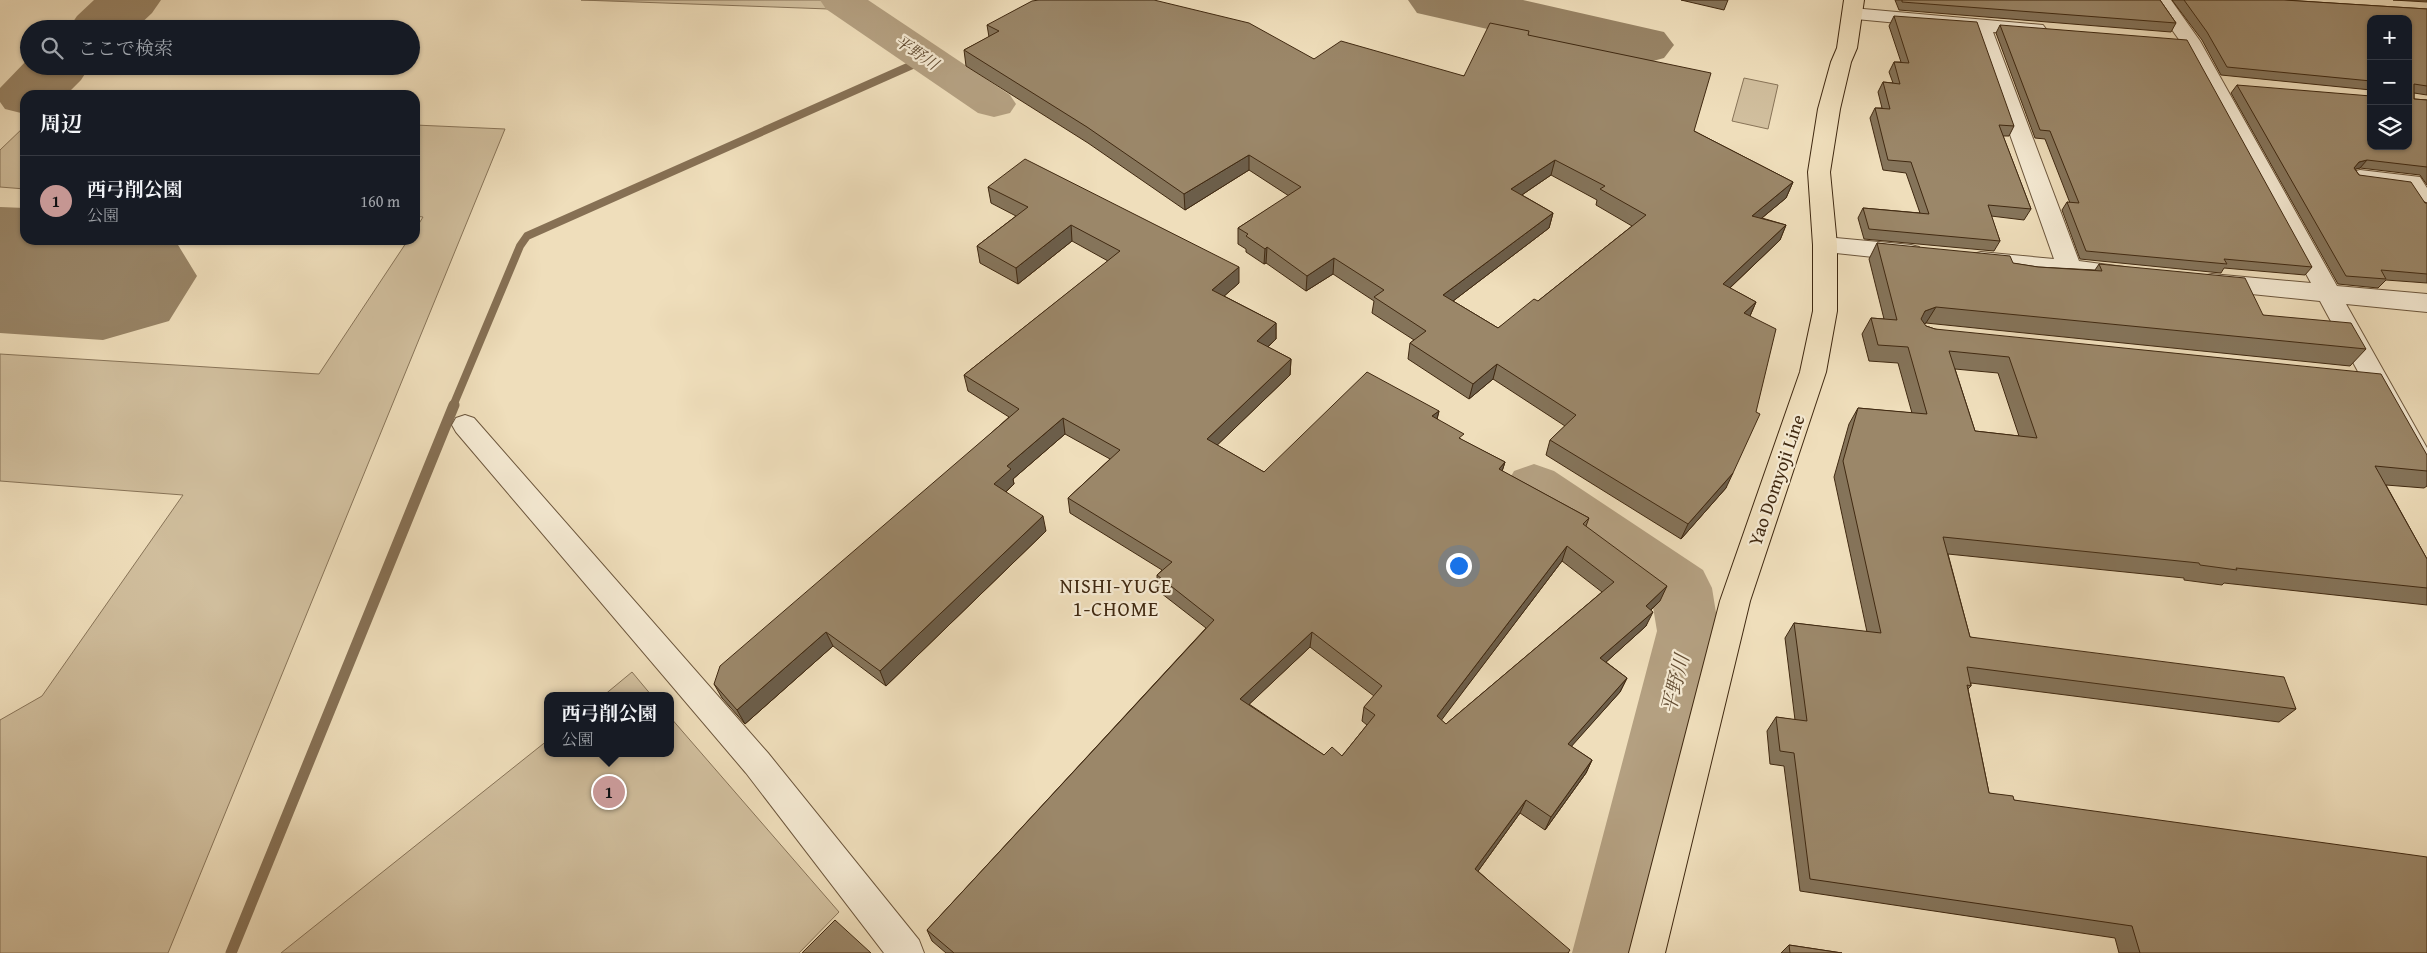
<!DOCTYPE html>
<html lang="ja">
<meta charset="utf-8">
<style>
:root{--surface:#171b24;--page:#242831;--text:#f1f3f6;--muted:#9ea1a6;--line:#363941;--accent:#c59692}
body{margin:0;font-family:"Gentium Book Plus","Noto Serif JP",serif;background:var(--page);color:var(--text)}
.controls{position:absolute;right:15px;top:15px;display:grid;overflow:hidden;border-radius:10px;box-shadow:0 1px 4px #0004}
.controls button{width:45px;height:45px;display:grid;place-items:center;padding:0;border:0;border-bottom:1px solid var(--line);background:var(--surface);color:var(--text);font:25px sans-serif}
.you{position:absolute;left:1458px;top:565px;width:18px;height:18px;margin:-12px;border:4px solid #fff;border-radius:50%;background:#1a73e8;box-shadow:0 0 0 8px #1a73e833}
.badge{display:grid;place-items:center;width:32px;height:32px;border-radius:50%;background:var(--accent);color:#111;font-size:16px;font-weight:700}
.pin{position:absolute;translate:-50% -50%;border:2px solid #fff;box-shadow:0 1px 5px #0006}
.popup{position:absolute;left:544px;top:692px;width:130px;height:65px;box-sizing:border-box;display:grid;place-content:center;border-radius:10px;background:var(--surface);filter:drop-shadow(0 1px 4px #0005);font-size:16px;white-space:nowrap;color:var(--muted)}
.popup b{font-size:19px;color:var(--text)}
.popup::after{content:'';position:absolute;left:50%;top:100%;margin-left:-10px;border:10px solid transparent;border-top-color:var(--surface)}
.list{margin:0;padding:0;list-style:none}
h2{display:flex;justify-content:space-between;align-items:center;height:65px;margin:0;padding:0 20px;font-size:21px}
h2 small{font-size:16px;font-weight:400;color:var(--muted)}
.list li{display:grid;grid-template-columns:32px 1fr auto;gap:15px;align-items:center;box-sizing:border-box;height:90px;padding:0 20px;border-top:1px solid var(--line)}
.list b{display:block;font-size:19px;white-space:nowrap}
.list p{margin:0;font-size:16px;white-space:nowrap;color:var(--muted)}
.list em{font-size:16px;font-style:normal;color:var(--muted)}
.icon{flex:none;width:28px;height:28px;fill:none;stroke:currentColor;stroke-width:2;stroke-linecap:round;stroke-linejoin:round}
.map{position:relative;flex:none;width:2427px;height:953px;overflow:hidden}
.search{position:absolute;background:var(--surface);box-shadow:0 1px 4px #0004;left:20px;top:20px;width:400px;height:55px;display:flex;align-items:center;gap:12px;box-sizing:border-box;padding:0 18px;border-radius:28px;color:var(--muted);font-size:19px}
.panel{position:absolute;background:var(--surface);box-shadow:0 1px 4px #0004;left:20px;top:90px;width:400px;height:155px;border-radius:15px}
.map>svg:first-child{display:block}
.green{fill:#d1bf9e;stroke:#887458}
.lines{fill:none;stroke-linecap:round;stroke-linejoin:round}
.stream-far1{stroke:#867054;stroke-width:8}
.stream{stroke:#867054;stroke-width:11}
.river{fill:#b4a081;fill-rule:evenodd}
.taxiway{fill:#988466;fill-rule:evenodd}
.runway{fill:#988466;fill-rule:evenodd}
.minor-casing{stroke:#6c563c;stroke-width:2}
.major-casing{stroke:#402911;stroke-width:2}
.minor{fill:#f5ead3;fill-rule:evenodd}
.major{fill:#efdebb;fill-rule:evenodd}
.wall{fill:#85745a;stroke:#402911;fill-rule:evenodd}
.shaded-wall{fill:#6c5e4a;stroke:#402911}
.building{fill:#9b8769;stroke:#402911;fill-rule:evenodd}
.labels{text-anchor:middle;stroke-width:4.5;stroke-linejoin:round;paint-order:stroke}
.far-water-label{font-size:16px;font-style:italic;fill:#634d33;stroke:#f5ead3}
.street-label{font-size:19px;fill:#402911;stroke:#f5ead3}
.neighbourhood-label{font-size:20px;letter-spacing:1px;fill:#402911;stroke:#f5ead3}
.water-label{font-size:20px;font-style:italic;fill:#634d33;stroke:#f5ead3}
</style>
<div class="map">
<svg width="2427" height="953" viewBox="0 0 2427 953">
<rect width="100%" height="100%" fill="#efdebb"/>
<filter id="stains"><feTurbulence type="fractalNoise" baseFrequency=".004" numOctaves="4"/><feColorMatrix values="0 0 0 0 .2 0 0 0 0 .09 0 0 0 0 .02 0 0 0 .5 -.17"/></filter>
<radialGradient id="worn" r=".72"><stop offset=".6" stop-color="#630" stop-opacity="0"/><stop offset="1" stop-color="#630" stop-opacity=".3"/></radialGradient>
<g class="green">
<polygon points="581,0 858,0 843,7 829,9"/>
<polygon points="1744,78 1778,85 1768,129 1732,121"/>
<polygon points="415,125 505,129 168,953 0,953 0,720 42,696 183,495 0,481 0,354 319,374 408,240 415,240 415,230 423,217 415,216"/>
<polygon points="25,126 25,189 0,187 0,150"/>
<polygon points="632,672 652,696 603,696"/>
<polygon points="670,717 839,912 799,953 281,953 548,740 548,753 670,753"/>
</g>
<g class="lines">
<polyline class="stream-far1" points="453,406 520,246 527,236 928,58"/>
<polyline class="stream" points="231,953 454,405"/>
<g class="river">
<polygon points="820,0 868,0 1010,95 1016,104 1010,113 994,117 978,113 826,9"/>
<polygon points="1534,464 1554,471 1703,570 1712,588 1719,631 1646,953 1572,953 1657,631 1652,601 1514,503 1505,487 1514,471"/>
</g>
<g class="taxiway">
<polygon points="94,0 161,0 152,13 135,29 68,29 77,16"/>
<polygon points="1408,0 1523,0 1664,32 1674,45 1664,58 1642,64 1417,13"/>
<polygon points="29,58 29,66 90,66 81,80 66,95 25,95 25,114 5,109 0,102 0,88"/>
</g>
<polygon class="runway" points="0,207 25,208 25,240 175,240 197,276 169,321 103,340 0,333"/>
<g class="minor-casing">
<g id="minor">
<polygon points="2151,0 2171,0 2200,41 2337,286 2427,294 2427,312 2346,304 2427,448 2427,484 2417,481 2320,301 2212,290 2203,288 2200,282 2203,276 2212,274 2311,283 2180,41"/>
<polygon points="1852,8 2043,25 2046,29 2043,33 2036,35 1993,32 2079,261 2124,267 2127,273 2124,279 2115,281 1973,266 1969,260 1973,254 1981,252 2054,259 1973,30 1845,18 1842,14 1845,10"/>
<polygon points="2360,170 2420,177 2427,188 2427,212 2419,210 2405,189 2352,182 2349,177 2352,172"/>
<polygon points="1825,237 1911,245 1919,247 1923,253 1919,259 1911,261 1817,251 1813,245 1817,239"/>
<polygon points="465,415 474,418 768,753 919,940 924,953 884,953 746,773 456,432 452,425 456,418"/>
</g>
</g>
<g class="major-casing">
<polygon id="major" points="1844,0 1864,0 1857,48 1851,62 1840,109 1830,172 1837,245 1837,311 1826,372 1750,601 1665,953 1629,953 1720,601 1800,372 1813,311 1813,245 1808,172 1818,109 1831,62 1837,48"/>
</g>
<use href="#minor" class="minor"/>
<use href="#major" class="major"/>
</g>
<g class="wall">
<polygon points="1681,0 1728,0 1724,10"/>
<polygon points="1895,0 2160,0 2176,23 2171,32 1899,10"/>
<polygon points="2172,0 2284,0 2427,9 2427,95 2414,93 2414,99 2427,100 2427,185 2420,175 2360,168 2355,169 2359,175 2427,203 2427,283 2386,280 2378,288 2338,284 2231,93 2237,85 2408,146 2371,19 2371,90 2221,75 2202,40"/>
<polygon points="2393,0 2427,0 2427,2"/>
<polygon points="1894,16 2014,126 2009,136 2003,136 2031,209 2024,220 1991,216 2000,241 1994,251 1864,239 1858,218 1863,208 1920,213 1906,173 1883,170 1870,118 1875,108 1882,108 1878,92 1883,82 1893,83 1889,72 1894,62 1901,62 1889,26"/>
<path d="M987,25L1314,59L1464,76L1528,35L1694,131L1793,182L1786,198L1762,218L1786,225L1780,240L1730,288L1756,302L1750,316L1726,488L1681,539L1546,455L1550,440L1565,426L1493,379L1469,399L1408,359L1410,343L1414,340L1372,313L1374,301L1333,274L1306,291L1266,263L1264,264L1246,252V249L1238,244V228L1289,196L1249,170L1185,210L1088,143L966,66L964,50L989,37ZM1551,175L1597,200L1596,205L1632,226L1538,301L1498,328L1453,301L1549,228L1553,213L1522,195Z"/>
<polygon points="2000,25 2312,267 2305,275 2224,268 2221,273 2080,259 2062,210 2067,202 2070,203 2045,139 2035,138 1996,33"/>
<path d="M988,187L1239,283L1224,296L1276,323V339L1268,347L1291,359L1290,375L1217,445L1264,472L1439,411L1437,419L1462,440L1505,462L1502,471L1589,518L1586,526L1660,601L1651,610L1646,626L1606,662L1627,678L1620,692L1571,746L1592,760L1586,773L1545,830L1520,813L1478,871L1569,953H946L932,941L927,930L1206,628L1157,590V575L1162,570L1070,513L1068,498L1110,459L1065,434L1013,479L1014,484L1006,492L1046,531L886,686L833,646L745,724L722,698L714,684L1009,417L968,391L964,375L1108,261L1072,241L1018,284L980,263L977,246L1016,216L991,203ZM1562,561L1602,592L1446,724L1441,720ZM1310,647L1374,696L1364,707L1362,721L1367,725L1342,756L1324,755L1249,704Z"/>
<path d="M1877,243L2038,267L2095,270L2099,264L2263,315L2366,349L2350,366L1926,323L1924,324L1926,326L1935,329L2427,455V486L2424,488L2386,485L2427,559V605L2224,583L2222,585L2184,580V578L1948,554L1970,637L2296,709L2279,722L1971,683V686L1968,689L1989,793L2014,800L2427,953H2119L2115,938L1800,891L1784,766L1770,764L1767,731L1776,717L1795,720L1785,638L1794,623L1867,632L1834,477L1849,424L1858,408L1912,413L1898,363L1869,361L1862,334L1871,318L1884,319L1869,259ZM1955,369L1998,373L2019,436L1975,431Z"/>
<polygon points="1789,945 1842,953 1781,953"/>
</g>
<g class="shaded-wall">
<polygon points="1249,155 1249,170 1185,210 1184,194"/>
<polygon points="1555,160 1551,175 1507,205 1511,189"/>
<polygon points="2367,160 2360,168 2352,170 2359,162"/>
<polygon points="1793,182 1786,198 1746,231 1752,216"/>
<polygon points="1553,213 1549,228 1440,311 1443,295"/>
<polygon points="1071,225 1072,241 1018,284 1016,268"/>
<polygon points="1786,225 1780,240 1717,300 1723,284"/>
<polygon points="1267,247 1266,263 1264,264 1265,249"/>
<polygon points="1334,258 1333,274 1306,291 1307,276"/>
<polygon points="1239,267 1239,283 1213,306 1212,290"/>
<polygon points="1756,302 1749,318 1744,313"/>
<polygon points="1936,307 1926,323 1915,327 1925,311"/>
<polygon points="1276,323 1276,339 1257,357 1257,341"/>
<polygon points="1291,359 1290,375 1207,455 1207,439"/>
<polygon points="1497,364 1493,379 1469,399 1473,384"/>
<polygon points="1439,411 1435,427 1432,416"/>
<polygon points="1063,418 1065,434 1013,479 1014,484 997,500 994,484 1007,466"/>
<polygon points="1505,462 1500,478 1499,469"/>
<polygon points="1733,473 1726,488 1681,539 1688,524"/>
<polygon points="1043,516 1046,531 886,686 880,671"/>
<polygon points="1567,546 1562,561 1434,730 1437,716"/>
<polygon points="1667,586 1660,601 1639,621 1646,606"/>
<polygon points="1653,612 1646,626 1594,673 1600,658"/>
<polygon points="826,632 833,646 745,724 737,710"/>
<polygon points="1312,632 1310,647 1240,713 1240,699"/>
<polygon points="1627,678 1620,692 1562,757 1568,744"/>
<polygon points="1592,760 1586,773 1545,830 1551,817"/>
<polygon points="1526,800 1520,813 1471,881 1475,869"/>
</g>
<g class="building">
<path d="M1039,0H1154L1249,23L1314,59L1341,41L1464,76L1490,23L1529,31L1528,35L1711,73L1694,131L1793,182L1752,216L1786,225L1723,284L1756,302L1744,313L1776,329L1756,412L1760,414L1733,473L1688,524L1550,440L1576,415L1497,364L1473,384L1410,343L1426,331L1374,297L1384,290L1334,258L1307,276L1267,247L1265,249L1246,236L1248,234L1238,228L1301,187L1249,155L1184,194L1087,127L964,50L999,31L987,25L1032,1ZM1555,160L1605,186L1600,189L1646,215L1538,301L1534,299L1498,328L1443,295L1553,213L1511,189Z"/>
<polygon points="1902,0 2160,0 2176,23 1902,2"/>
<polygon points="2184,0 2284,0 2427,9 2427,86 2414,84 2414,99 2427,100 2427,167 2367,160 2359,162 2354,168 2359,175 2411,182 2425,203 2427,203 2427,274 2381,270 2386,279 2346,276 2237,85 2371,96 2371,146 2408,146 2408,19 2371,19 2371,81 2227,67 2207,32"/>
<polygon points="1894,16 1977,22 2014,126 1999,125 2031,209 1988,205 2000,241 1869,229 1863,208 1929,214 1911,162 1888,160 1875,108 1890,109 1883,82 1900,84 1894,62 1909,63"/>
<polygon points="2000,25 2187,40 2312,267 2224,259 2227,264 2086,251 2067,202 2079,203 2050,131 2040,130"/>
<path d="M1025,159L1239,267L1212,290L1276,323L1257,341L1291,359L1207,439L1264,472L1367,372L1439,411L1432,416L1464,434L1459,438L1505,462L1499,469L1589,518L1583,524L1667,586L1646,606L1653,612L1600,658L1627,678L1568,744L1592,760L1551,817L1526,800L1475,869L1570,950L1568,953H954L927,930L1214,620L1157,575L1172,562L1068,498L1120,450L1063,418L1007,466L1011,469L994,484L1043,516L880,671L826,632L737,710L714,684L720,666L1019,409L964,375L1120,251L1071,225L1016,268L977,246L1028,207L988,187ZM1567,546L1614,582L1446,724L1437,716ZM1312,632L1382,686L1364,707L1375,715L1342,756L1332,747L1324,755L1240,699Z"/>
<path d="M1877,243L2010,256L2013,263L2038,267L2102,271L2099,264L2245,278L2263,315L2351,323L2366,349L1936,307L1925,311L1921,319L1926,326L1935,329L2381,374L2427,455V471L2375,466L2427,559V588L2236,568L2237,570L2200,565L2199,563L1943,537L1970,637L2284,677L2296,709L1967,667L1971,686L1967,685L1989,793L2013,796L2014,800L2427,857V953H2140L2132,926L1810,879L1794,753L1780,751L1776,717L1807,721L1794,623L1881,633L1843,461L1858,408L1927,414L1908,347L1878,345L1871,318L1897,320ZM1949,351L2009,357L2037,438L1975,431Z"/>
<polygon points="835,920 871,953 802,953"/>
<polygon points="1789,945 1842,953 1790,953"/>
</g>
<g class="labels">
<g class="far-water-label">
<text transform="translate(917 52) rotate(34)" y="6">平野川</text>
</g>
<g class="street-label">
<text transform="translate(1776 480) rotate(-71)" y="7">Yao Domyoji Line</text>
</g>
<g class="neighbourhood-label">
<text x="1116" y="593">NISHI-YUGE<tspan x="1116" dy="23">1-CHOME</tspan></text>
</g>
<g class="water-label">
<text transform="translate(1675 684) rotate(-76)" y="7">平野川</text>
</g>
</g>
<rect width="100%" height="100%" filter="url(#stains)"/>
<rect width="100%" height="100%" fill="url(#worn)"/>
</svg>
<div class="controls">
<button>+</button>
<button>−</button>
<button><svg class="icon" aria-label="layers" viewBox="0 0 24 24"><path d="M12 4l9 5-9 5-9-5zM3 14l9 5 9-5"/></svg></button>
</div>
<div class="you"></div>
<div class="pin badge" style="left:609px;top:792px">1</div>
<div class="popup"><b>西弓削公園</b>公園</div>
<div class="search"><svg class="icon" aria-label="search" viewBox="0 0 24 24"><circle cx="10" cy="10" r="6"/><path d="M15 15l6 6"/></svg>ここで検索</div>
<section class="panel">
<h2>周辺<small></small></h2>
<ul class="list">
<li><span class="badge">1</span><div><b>西弓削公園</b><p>公園</p></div><em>160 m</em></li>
</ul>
</section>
</div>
